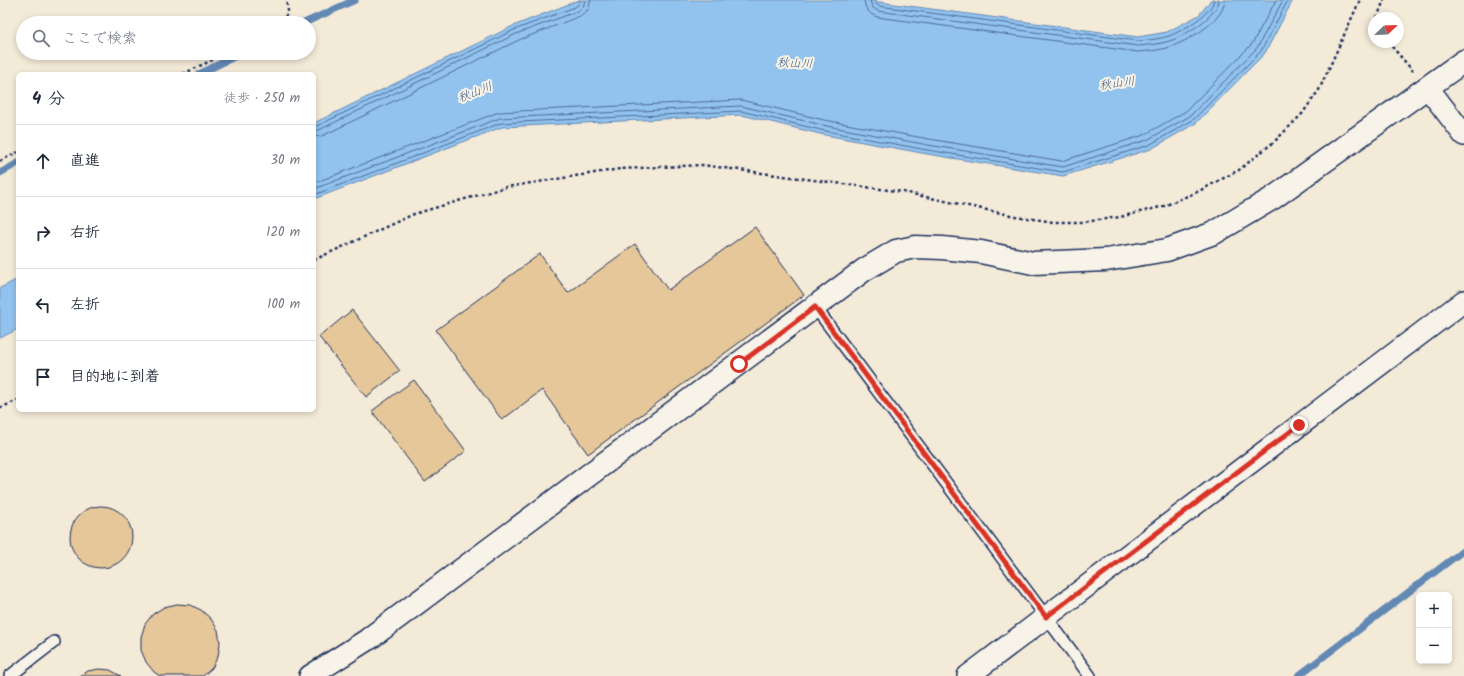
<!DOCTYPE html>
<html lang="ja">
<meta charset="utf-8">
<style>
:root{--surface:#fff;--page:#f2f2f3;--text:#1f2937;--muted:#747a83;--line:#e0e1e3}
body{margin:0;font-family:Kalam,"Klee One",sans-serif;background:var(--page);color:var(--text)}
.controls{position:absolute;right:12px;bottom:12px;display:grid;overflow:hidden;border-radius:6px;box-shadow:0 2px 6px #0003}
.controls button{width:36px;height:36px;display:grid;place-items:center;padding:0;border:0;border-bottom:1px solid var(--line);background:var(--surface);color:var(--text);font:20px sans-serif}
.compass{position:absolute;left:1368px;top:12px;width:36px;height:36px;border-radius:50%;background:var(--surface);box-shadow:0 2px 6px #0003;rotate:67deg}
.stop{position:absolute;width:12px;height:12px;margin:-9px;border:3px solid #d93025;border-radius:50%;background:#fff}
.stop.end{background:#d93025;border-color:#fff;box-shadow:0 1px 4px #0008}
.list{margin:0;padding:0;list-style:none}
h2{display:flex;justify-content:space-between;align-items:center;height:52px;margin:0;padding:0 16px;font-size:17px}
h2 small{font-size:13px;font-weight:400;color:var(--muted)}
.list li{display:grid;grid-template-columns:26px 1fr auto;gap:12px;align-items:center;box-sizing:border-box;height:72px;padding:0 16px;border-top:1px solid var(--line)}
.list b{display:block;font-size:15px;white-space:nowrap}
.list em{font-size:13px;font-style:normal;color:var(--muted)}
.icon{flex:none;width:22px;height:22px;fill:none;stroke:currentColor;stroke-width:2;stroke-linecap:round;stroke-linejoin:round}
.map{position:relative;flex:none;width:1464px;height:676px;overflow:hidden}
.search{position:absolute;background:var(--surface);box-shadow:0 2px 6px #0003;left:16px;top:16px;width:300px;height:44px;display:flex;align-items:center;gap:10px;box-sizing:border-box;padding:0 14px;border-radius:22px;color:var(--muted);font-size:15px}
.panel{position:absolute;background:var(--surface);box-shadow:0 2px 6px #0003;left:16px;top:72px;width:300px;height:340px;border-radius:6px}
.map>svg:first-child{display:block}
.water{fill:#92c3ee;stroke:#6288b4}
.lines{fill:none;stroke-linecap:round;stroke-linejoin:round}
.shore{stroke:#4b6a98;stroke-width:1}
.stream{stroke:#6288b4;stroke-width:7}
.building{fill:#e6c799;stroke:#1b2f5e}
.service-casing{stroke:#1b2f5e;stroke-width:14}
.minor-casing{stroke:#1b2f5e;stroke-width:24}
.tertiary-casing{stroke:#1b2f5e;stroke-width:25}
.path{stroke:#1b2f5e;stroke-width:2.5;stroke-dasharray:3 3;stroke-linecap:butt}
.service{stroke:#f7f3e8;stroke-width:11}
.minor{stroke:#f7f3e8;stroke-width:21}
.tertiary{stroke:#f7f3e8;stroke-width:22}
.route{stroke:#d93025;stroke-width:5}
.labels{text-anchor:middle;stroke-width:4;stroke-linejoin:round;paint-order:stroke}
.water-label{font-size:12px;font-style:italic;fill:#395482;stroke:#f7f3e8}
</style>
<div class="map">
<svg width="1464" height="676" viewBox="0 0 1464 676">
<rect width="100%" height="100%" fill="#f4ead8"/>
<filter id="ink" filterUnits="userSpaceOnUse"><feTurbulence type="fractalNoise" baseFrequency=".025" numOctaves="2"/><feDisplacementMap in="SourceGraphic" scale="8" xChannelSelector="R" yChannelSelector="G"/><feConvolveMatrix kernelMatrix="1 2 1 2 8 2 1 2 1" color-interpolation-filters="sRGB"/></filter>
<g filter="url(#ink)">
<g class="water">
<polygon points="579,0 865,0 1138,37 1167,32 1199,15 1211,0 1293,0 1265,53 1196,123 1151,149 1063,176 927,154 820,134 742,115 502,127 314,199 314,123 513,26"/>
<polygon points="18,279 18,329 0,338 0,288"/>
</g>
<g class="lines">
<g class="shore">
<path d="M864,0C865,9 869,14 877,17L1138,52C1149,51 1163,50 1173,46C1190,39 1224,21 1225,0"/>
<path d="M870,0L872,7L878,11L1138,46C1148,45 1160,44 1170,41C1184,36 1218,16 1219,0"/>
<path d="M875,0L876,4L879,6L1138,41C1148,40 1160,39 1169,36C1182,31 1212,14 1214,0"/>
<polyline points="314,126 317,126 514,30 575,7 579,4 580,0"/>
<polyline points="314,131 319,130 516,34 578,11 583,7 585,0"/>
<polyline points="314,137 322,136 519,40 580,16 588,10 591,0"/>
<polyline points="314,183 499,112 741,100 824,120 929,139 1062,161 1144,135 1186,111 1252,44 1276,0"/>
<polyline points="314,189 500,118 741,106 822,125 928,145 1063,167 1147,140 1190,116 1257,48 1283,0"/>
<polyline points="314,195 501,123 741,111 821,130 927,150 1063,172 1149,145 1193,120 1261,51 1288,0"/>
</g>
<g class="stream">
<polyline points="304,23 355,0"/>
<polyline points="199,74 242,53"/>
<polyline points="0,173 18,163"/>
<polyline points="1298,676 1464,550"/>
</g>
</g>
<g class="building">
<polygon points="755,227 804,295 588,454 542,390 502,420 436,330 540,254 568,293 635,244 668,290"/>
<polygon points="352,310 400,371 366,397 319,337"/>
<polygon points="414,380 466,451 425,482 372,411"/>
<circle cx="101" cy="537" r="31"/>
<polygon points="177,604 190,605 201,610 211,619 218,630 220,643 218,656 212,668 203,676 160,676 154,672 146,662 141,650 141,637 145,624 153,614 164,607"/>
<polygon points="99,669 110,670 121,676 80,676 88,671"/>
</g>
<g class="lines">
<g class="service-casing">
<g id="service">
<polyline points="815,307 1090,676"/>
<polyline points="10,676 54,642"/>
</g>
</g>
<g class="minor-casing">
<g id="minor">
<polyline points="1428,88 1464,135"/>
<polyline points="310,676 370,638"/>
<polyline points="968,676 1464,301"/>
</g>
</g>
<g class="tertiary-casing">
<polyline id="tertiary" points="370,638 864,270 896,251 915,247 942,248 981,252 1033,263 1106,260 1167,250 1214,233 1273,198 1464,61"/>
</g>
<g class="path">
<polyline points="1377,18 1384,0"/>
<polyline points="283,23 288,10 286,0"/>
<polyline points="1388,42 1413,71"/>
<polyline points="183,74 227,53"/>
<polyline points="0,161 18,152"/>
<polyline points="314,260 414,214 506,187 620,169 702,165 903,192 1015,216 1053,222 1084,222 1120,217 1164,206 1197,192 1239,170 1275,141 1302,114 1319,90 1360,0"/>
<polyline points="0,408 18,400"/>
</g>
<use href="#service" class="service"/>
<use href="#minor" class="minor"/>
<use href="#tertiary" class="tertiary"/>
</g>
</g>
<g class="lines" filter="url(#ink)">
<polyline class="route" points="739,364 815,307 1046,617 1299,425"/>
</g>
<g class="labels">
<g class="water-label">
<text transform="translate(795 63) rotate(2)" y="4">秋山川</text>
<text transform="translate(1117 83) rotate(-8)" y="4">秋山川</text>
<text transform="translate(475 92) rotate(-21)" y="4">秋山川</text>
</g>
</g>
</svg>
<div class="controls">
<button>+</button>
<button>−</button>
</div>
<svg class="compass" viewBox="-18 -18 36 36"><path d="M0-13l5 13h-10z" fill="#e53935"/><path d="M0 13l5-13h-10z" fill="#747a83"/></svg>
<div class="stop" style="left:739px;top:364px"></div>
<div class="stop end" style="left:1299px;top:425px"></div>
<div class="search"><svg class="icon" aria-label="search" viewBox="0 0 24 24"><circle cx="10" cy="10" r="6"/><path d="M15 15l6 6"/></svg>ここで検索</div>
<section class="panel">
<h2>4 分<small>徒歩 · 250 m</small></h2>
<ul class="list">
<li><svg class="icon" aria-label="ahead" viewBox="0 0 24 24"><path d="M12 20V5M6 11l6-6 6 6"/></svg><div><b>直進</b></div><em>30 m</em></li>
<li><svg class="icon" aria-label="right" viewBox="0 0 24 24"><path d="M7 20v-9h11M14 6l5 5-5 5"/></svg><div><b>右折</b></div><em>120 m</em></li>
<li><svg class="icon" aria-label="left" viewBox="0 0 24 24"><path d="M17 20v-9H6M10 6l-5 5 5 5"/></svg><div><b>左折</b></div><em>100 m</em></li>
<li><svg class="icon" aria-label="arrive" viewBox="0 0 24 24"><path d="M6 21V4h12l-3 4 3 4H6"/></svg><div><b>目的地に到着</b></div></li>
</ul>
</section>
</div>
